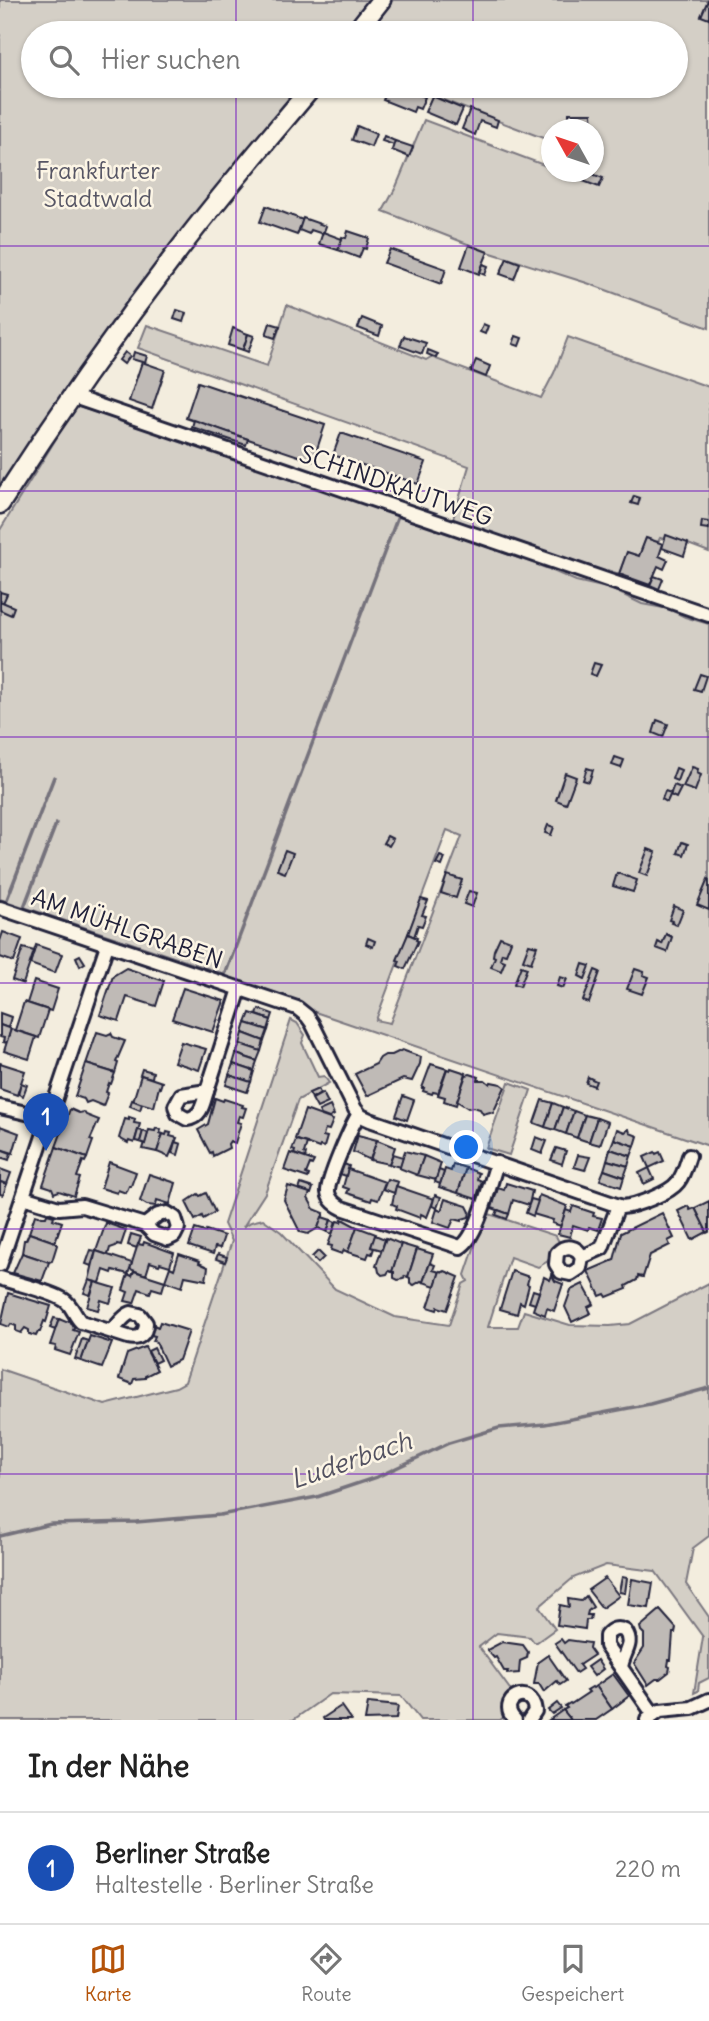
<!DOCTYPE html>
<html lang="de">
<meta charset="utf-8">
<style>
:root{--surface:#fff;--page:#f6f6f6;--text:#222;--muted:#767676;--line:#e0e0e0;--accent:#b45309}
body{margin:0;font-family:Delius,sans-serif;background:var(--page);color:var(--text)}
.compass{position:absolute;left:541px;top:119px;width:63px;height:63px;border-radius:50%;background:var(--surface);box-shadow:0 2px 5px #0004;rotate:310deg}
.you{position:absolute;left:467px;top:1148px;width:24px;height:24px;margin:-18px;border:5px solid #fff;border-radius:50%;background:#1a73e8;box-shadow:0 0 0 10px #1a73e833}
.badge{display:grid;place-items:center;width:46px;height:46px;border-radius:50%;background:var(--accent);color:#fff;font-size:23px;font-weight:700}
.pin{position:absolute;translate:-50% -58px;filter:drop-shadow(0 2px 4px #0008)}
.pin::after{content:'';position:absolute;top:37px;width:24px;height:21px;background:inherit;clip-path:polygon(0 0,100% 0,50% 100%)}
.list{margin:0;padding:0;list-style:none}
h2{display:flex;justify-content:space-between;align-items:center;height:91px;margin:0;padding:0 28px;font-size:30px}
h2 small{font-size:23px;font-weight:400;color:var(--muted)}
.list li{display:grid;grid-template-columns:46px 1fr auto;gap:21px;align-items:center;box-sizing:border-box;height:112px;padding:0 28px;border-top:2px solid var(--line)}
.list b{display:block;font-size:26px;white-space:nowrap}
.list p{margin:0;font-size:23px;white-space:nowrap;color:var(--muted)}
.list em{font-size:23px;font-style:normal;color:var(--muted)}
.icon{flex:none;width:38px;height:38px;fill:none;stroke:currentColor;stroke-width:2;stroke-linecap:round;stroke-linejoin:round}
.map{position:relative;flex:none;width:709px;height:1720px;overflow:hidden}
.search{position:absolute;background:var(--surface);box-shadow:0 2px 5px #0004;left:21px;right:21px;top:21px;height:77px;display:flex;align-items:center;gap:18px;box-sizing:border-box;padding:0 24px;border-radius:38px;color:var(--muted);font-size:26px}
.sheet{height:203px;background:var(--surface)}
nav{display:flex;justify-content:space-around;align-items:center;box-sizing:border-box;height:98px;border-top:2px solid var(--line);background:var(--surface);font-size:19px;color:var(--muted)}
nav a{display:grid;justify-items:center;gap:4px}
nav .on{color:var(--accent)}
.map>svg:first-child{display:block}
.green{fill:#d4cfc6;stroke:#7b7880;stroke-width:2;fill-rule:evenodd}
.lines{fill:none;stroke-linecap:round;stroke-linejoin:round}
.stream{stroke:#75727b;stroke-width:3.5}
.building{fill:#bfbab6;stroke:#22223b;stroke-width:2}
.street-casing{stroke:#22223b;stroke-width:18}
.secondary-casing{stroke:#22223b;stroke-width:23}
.street{stroke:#fcf5e5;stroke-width:12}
.secondary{stroke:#fcf5e5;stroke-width:18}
.grid{fill:none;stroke:#7b2cbf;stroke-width:2;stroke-opacity:0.55}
.labels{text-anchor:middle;stroke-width:5;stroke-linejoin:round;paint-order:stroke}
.park-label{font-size:24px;fill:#575665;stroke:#fcf5e5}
.street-label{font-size:24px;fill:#22223b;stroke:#fcf5e5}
.water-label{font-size:26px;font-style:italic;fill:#525160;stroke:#fcf5e5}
</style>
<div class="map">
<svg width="709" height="1720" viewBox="0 0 709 1720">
<rect width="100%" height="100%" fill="#f3edde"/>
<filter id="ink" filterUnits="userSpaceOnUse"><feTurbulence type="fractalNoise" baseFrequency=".0143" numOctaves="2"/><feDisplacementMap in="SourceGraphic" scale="14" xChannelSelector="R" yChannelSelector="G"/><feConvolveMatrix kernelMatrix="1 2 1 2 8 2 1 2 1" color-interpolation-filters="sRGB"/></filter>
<g filter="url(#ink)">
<g class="green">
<polygon points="0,0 370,0 346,33 33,33 33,86 304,86 0,489"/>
<polygon points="393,0 709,0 709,328 587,283 488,252 383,211 396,187 424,120 549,167 551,161 552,172 594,172 594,130 552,130 551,141 406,86 676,86 676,33 367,33"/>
<polygon points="287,305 426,360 431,357 541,398 554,373 568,337 709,387 709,552 667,536 665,539 660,538 658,542 646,538 639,556 627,552 619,574 607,570 604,574 452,522 469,466 138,348 147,325 267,366"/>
<path d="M76,406L216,452L373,506L546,568L576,581L611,589L642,604L669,609L685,617L709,624V1146L309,1010L304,1006L290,1000L0,902V530ZM447,830L462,836L390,1023L376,1020Z"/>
<polygon points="291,1020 297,1023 305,1035 302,1043 318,1077 324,1076 329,1083 298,1100 265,1193 243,1227 251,1222 263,1219 281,1232 335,1289 395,1317 449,1325 463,1284 468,1281 465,1275 486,1213 556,1236 560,1244 553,1247 548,1261 538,1267 510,1257 488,1327 518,1327 524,1311 570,1325 610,1326 630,1324 709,1283 709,1536 693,1548 686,1584 709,1617 709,1678 699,1683 698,1691 694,1693 703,1637 655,1571 606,1565 573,1578 539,1607 555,1629 537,1642 534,1642 530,1637 497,1633 479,1647 512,1692 505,1697 504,1717 500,1720 420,1720 401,1696 330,1694 293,1720 0,1720 0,1369 105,1405 176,1387 185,1382 232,1241 224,1224"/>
<polygon points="509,1082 531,1090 509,1155 486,1148"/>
</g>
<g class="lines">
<g class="stream">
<polyline points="0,900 225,975 398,516"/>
<polyline points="6,902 54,777"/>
<polyline points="24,907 56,824"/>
<polyline points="0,1536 51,1524 136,1522 220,1515 317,1497 377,1477 449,1443 499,1428 545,1424 650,1404 709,1388"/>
</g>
</g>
<g class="building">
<polygon points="708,0 709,0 709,19 701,16"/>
<polygon points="389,86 398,86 425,97 420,109 415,107 413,112 383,100"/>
<polygon points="432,96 463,109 456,125 425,112"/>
<polygon points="470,109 498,120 496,127 480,121 475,135 462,129"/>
<polygon points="569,113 592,113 593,130 569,130"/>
<polygon points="357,126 376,134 371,147 352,140"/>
<polygon points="384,136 395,141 394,145 382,141"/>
<polygon points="395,141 413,147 409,157 392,150"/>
<polygon points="559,172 584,172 581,180"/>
<polygon points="587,172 603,178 599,187 583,181"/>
<polygon points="266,206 303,220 297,235 260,222"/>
<polygon points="303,218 326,226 323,234 311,230 309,234 299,230"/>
<polygon points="348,231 369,238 366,249 363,248 359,258 338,250 342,237 346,238"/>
<polygon points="323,232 342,239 338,250 319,244"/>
<polygon points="469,245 488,252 479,274 461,267"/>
<polygon points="390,249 446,269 441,284 384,263"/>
<polygon points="507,258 520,263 514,279 500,274"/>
<polygon points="483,264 488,266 485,275 480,273"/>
<polygon points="177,310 186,313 183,322 174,319"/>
<polygon points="362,318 382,326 379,336 358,328"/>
<polygon points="270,323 280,326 275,338 266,335"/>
<polygon points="483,324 488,326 485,334 480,332"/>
<polygon points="233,328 248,334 243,350 228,345"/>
<polygon points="248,334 254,336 248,352 243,350"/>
<polygon points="404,336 426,343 422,354 400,346"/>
<polygon points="516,336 522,338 519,346 513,344"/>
<polygon points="428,350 438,354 436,358 427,354"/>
<polygon points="125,352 130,356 124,364 119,360"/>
<polygon points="134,352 147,356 145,363 132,359"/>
<polygon points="476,360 490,366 486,377 471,371"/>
<polygon points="142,362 165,370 152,409 129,401"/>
<polygon points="198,382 325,425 313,461 186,418"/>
<polygon points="194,420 248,439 246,445 192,427"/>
<polygon points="341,433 426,462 418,484 333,455"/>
<polygon points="634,496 640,498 638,505 631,503"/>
<polygon points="702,521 709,522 709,529 701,528"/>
<polygon points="666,535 688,543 684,556 662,548"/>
<polygon points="646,538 663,544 659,556 668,560 664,569 658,566 650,585 619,574 627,552 639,556"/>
<polygon points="654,576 663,579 659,589 650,585"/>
<polygon points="0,592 7,594 3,603 0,601"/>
<polygon points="0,601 14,607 11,615 0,610"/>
<polygon points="594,663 601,665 596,676 590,674"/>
<polygon points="700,674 706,676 701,691 694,689"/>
<polygon points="657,720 668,724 663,737 653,733"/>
<polygon points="615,757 624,760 621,768 612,765"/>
<polygon points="692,767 698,769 697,773 701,775 695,791 683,787"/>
<polygon points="587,768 593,770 589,782 583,780"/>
<polygon points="676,768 681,770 677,781 672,779"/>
<polygon points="565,773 576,777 566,804 556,800"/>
<polygon points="674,785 681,788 676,798 670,795"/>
<polygon points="665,791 671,793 667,802 662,799"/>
<polygon points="548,825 554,827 551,835 545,833"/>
<polygon points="387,836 393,839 389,846 383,843"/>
<polygon points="682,842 688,844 684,855 678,853"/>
<polygon points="648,849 656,852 647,876 639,873"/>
<polygon points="285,850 293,853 285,873 277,870"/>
<polygon points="440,856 445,858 442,866 436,864"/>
<polygon points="617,873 637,880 633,892 613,886"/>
<polygon points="447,875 462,880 456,898 441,893"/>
<polygon points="708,879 709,880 709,910 697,905"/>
<polygon points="469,891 477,893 472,907 464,904"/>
<polygon points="421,899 428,901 422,915 426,916 422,926 418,925 414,937 408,934"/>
<polygon points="674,906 683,910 677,925 671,923 672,921 669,920"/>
<polygon points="3,932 22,939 14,962 0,957 0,941"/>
<polygon points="408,934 417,938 416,940 418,941 405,969 398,966 400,961 397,960"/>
<polygon points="666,934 672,937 667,952 656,948 658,942 662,944"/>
<polygon points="500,937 511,941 506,954 502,953 500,959 505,961 501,971 491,967 495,957 493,956 494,950"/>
<polygon points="368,938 375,941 373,947 366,944"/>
<polygon points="529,944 537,946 531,963 523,960"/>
<polygon points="36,945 62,954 55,973 30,964"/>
<polygon points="23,948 34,951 23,984 12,980"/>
<polygon points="80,955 85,963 80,966 76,957"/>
<polygon points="583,964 590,966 585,979 579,976"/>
<polygon points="521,966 527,968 520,986 514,984"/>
<polygon points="126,968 164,981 156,1006 127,997 119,1021 100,1015 113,976"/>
<polygon points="635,969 644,972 643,975 649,977 642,994 627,989"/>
<polygon points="595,970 600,972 589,1003 583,1001"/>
<polygon points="560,977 567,979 563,988 557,986"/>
<polygon points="34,981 58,989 51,1011 27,1003"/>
<polygon points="183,988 224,1001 213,1032 172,1019"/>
<polygon points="24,1002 48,1010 39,1038 15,1030"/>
<polygon points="259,1009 273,1014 271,1020 257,1015"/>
<polygon points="0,1013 11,1017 8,1028 0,1025"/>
<polygon points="250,1013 271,1020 268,1030 246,1023"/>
<polygon points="246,1023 268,1030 264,1041 243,1033"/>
<polygon points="0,1025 11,1029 7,1043 3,1042 4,1038 0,1037"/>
<polygon points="11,1029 36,1037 29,1059 4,1051"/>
<polygon points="97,1032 107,1035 111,1033 113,1037 125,1041 116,1062 118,1063 115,1073 86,1064"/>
<polygon points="243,1033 264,1041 261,1051 240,1044"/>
<polygon points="181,1042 206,1049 199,1070 174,1062"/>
<polygon points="240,1044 261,1051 257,1061 236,1054"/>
<polygon points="402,1050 421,1057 420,1064 412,1081 403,1079 367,1096 355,1074 376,1064 380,1058 385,1055 392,1055"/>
<polygon points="236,1054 257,1061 254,1071 233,1064"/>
<polygon points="0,1063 25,1071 17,1095 0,1089"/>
<polygon points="86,1064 115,1073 111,1084 109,1083 106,1092 108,1093 103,1106 91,1101 86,1103 84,1099 75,1096"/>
<polygon points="233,1064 254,1071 251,1082 229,1075"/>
<polygon points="431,1064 447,1069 438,1093 433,1092 432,1094 423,1091 424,1088 422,1088"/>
<polygon points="451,1068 466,1073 456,1105 444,1101 445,1097 438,1095 447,1069 450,1070"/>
<polygon points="142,1069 153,1072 152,1078 140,1075"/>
<polygon points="470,1074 479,1077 478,1080 485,1080 490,1084 491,1082 501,1084 505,1087 493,1113 490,1112 483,1114 480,1109 473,1107 468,1108 457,1101 466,1075"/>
<polygon points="141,1075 162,1082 160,1088 159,1087 154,1107 133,1101"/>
<polygon points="229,1075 251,1082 247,1092 226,1085"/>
<polygon points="588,1077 596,1081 594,1086 586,1083"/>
<polygon points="21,1083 27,1085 23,1096 18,1094"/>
<polygon points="318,1089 320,1093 312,1098 309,1093"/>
<polygon points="323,1093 328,1103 317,1108 312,1099"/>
<polygon points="403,1096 414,1100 407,1120 396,1116"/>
<polygon points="215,1098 223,1101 224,1099 243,1105 242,1107 246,1108 243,1117 239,1116 237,1122 241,1123 235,1143 230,1141 228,1144 229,1148 213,1156 212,1152 210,1153 198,1130 208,1124"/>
<polygon points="132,1100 142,1104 140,1110 130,1106"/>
<polygon points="542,1100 553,1103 545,1127 534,1123"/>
<polygon points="553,1103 563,1107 555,1130 545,1127"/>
<polygon points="330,1106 334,1115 329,1118 321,1115 319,1111"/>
<polygon points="563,1107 574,1111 566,1134 555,1130"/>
<polygon points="70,1109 79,1113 84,1112 86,1115 99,1120 90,1140 93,1141 87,1158 56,1147"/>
<polygon points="305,1110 333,1120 329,1130 325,1129 323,1136 327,1137 324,1147 320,1146 319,1148 295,1139"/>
<polygon points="574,1111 585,1115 577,1138 566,1134"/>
<polygon points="585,1115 597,1118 589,1142 577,1138"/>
<polygon points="129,1117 135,1119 134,1123 140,1124 134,1143 129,1141 128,1143 119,1138 125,1119 129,1120"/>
<polygon points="597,1118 608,1122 600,1145 589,1142"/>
<polygon points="0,1126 19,1133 13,1153 0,1149"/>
<polygon points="156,1128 161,1130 160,1133 163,1134 157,1152 143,1149 149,1130 155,1131"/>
<polygon points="617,1129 625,1132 629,1129 630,1133 638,1136 635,1146 614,1139"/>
<polygon points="138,1130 143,1131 140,1142 135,1141"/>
<polygon points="143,1131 148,1133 145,1144 140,1142"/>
<polygon points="167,1132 171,1133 170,1136 177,1138 169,1157 157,1152 163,1134 166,1135"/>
<polygon points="358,1135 377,1140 370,1160 353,1152"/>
<polygon points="536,1137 547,1141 542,1154 532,1150"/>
<polygon points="614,1139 635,1146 631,1156 610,1149"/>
<polygon points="296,1140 307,1143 304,1153 306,1154 305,1158 294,1154 295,1151 292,1150"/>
<polygon points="377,1140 395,1147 389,1164 370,1160"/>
<polygon points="175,1142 181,1144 178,1155 172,1153"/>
<polygon points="56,1147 87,1158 85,1162 83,1161 77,1177 80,1178 74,1196 59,1191 54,1193 52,1188 43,1185"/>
<polygon points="556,1148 566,1151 562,1164 551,1160"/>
<polygon points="0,1149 11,1153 9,1160 0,1157"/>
<polygon points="610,1149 631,1156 628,1166 607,1160"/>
<polygon points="405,1151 424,1156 417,1175 399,1168"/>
<polygon points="655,1152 656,1154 660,1152 664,1161 649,1168 644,1157"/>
<polygon points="290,1153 314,1161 312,1165 310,1164 306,1174 309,1175 308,1178 284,1170"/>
<polygon points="393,1154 403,1157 400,1167 389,1164"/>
<polygon points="578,1155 590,1157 585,1170 574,1167"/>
<polygon points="424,1156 441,1163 436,1180 417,1175"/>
<polygon points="607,1160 628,1166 624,1177 604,1170"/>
<polygon points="109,1162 136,1172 131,1186 129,1186 126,1193 118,1190 117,1193 101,1188"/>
<polygon points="344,1164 349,1166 346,1176 340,1174"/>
<polygon points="453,1164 466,1168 458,1193 439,1187 445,1169 451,1171"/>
<polygon points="466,1168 479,1173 477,1179 482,1181 476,1199 458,1193"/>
<polygon points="649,1168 654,1179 644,1184 639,1173"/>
<polygon points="0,1169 11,1173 7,1184 0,1182"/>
<polygon points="348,1169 385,1182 378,1200 372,1198 371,1201 347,1193 349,1189 343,1187"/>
<polygon points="439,1170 444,1172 440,1184 435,1182"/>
<polygon points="604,1170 624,1177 621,1187 600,1180"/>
<polygon points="149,1174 176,1183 170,1204 157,1200 156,1206 147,1205 140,1201"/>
<polygon points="387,1179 398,1182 394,1193 383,1189"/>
<polygon points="0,1182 7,1184 3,1195 0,1194"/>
<polygon points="506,1183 532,1191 529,1205 513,1200 509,1214 492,1208 498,1188 504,1190"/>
<polygon points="301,1184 313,1188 311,1194 299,1190"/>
<polygon points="288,1186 310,1193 308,1198 314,1209 324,1213 318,1228 308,1234 300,1232 284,1200"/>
<polygon points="396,1186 434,1199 427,1217 421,1214 420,1218 396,1209 397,1206 392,1204"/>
<polygon points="206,1193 215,1212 203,1219 202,1216 195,1220 186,1202 198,1194 200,1196"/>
<polygon points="435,1195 441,1197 437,1208 432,1206"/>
<polygon points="539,1195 567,1206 561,1226 552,1223 553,1220 533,1214"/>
<polygon points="445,1199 467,1206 470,1212 469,1217 462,1219 462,1221 454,1219 450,1228 433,1222 437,1209 441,1211"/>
<polygon points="531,1199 538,1201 533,1216 526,1213"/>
<polygon points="709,1201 709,1232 707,1233 695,1208"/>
<polygon points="573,1206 594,1213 593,1216 602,1218 598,1230 589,1227 588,1230 573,1225 570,1237 558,1234 566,1210 571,1212"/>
<polygon points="688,1206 690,1210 695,1208 707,1232 692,1240 678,1211"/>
<polygon points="498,1210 509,1214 507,1219 496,1215"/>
<polygon points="662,1213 674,1238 668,1241 670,1245 650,1255 643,1277 638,1276 637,1280 626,1286 627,1289 607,1297 605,1294 600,1296 588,1271 614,1260 621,1233"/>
<polygon points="47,1214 54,1216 53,1219 62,1222 55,1242 29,1233 35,1215 42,1217 46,1217"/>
<polygon points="322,1217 331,1220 327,1232 318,1228"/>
<polygon points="342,1219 357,1227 348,1252 344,1250 342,1254 331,1250 332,1246 328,1245 337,1221 341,1222"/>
<polygon points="331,1220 336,1222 332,1234 327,1232"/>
<polygon points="106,1223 126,1230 121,1245 117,1244 116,1246 110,1248 108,1255 96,1251"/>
<polygon points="357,1227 376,1234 371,1247 374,1248 372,1254 369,1253 367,1258 348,1252"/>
<polygon points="195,1229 205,1232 206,1230 224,1236 220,1248 215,1247 213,1254 189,1246"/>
<polygon points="29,1233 55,1242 57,1245 52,1261 49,1262 22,1253 24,1240 26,1240"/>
<polygon points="131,1234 141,1237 137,1248 128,1245"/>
<polygon points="375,1235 385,1239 382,1250 371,1247"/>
<polygon points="386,1238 401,1244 392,1272 389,1271 387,1274 382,1275 379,1272 378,1267 376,1266"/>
<polygon points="144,1242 174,1253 170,1266 160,1263 159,1265 150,1262 146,1275 130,1269 138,1244 143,1245"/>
<polygon points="401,1244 417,1249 408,1277 405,1276 403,1279 398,1280 394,1278 394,1272 392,1272"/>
<polygon points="417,1249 433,1254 423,1282 421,1281 414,1285 410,1283 410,1278 408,1277"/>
<polygon points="91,1250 96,1251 91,1266 86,1264"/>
<polygon points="96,1251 132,1263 128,1274 113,1270 112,1273 104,1270 100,1283 89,1280"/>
<polygon points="318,1251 324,1257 318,1263 312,1257"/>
<polygon points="22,1253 49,1262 42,1281 13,1273"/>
<polygon points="179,1254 200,1261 199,1263 208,1267 206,1280 185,1276 182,1287 165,1281 170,1267 174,1269"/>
<polygon points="218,1254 227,1257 225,1262 216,1259"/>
<polygon points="430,1263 435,1265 433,1270 440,1272 435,1286 423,1282"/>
<polygon points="134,1271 165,1281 162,1291 152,1288 150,1293 139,1289 134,1303 125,1301 128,1292 123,1290 128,1274 132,1276"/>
<polygon points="440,1271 444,1272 445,1271 459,1277 447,1310 438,1307 437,1310 428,1307"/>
<polygon points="512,1271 529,1277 527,1284 529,1285 524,1304 520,1302 517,1314 500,1309"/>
<polygon points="552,1275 555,1281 563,1284 554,1311 547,1308 545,1315 533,1310 544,1277 550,1280"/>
<polygon points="89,1280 95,1282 90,1295 84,1293"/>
<polygon points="95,1282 115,1288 110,1303 101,1300 98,1310 87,1307"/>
<polygon points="583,1284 594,1304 588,1307 591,1313 572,1322 565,1307 571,1290"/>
<polygon points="533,1290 539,1292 535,1304 529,1302"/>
<polygon points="8,1293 51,1306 46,1322 44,1321 40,1332 38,1332 36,1336 29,1334 29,1330 25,1328 21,1333 16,1331 16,1326 11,1324 9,1327 1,1324"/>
<polygon points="54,1318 59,1319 55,1330 50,1328"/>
<polygon points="59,1319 66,1322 70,1320 74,1328 73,1330 79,1332 70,1355 55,1350 56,1346 50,1345"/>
<polygon points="160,1322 189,1331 179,1360 167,1366 156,1342 153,1341 155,1336 151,1335 154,1325 158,1327"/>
<polygon points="90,1336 112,1343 102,1368 81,1361"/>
<polygon points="82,1339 88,1341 81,1361 75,1359"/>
<polygon points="145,1347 157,1370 145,1376 145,1378 134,1379 132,1384 119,1379 127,1354"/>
<polygon points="154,1348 160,1360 154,1363 148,1351"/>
<polygon points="622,1577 627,1578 625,1593 619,1592"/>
<polygon points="605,1578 619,1596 602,1608 588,1590"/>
<polygon points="632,1579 653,1583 649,1608 628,1605"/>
<polygon points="586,1596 593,1607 588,1611 587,1615 591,1615 590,1620 586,1620 585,1629 557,1625 560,1605 569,1607 568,1599 581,1601"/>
<polygon points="660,1610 676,1628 675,1633 673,1633 671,1660 669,1660 668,1666 670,1667 669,1672 660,1679 656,1679 648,1685 634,1663 644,1648 644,1634 641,1631 640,1627"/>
<polygon points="561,1639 564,1643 568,1640 590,1643 589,1648 594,1655 579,1665 582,1669 576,1673 555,1643"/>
<polygon points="502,1642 523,1645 528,1652 527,1658 520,1661 519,1673 507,1674 508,1671 504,1671 496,1657 494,1658 487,1650"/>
<polygon points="548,1655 566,1681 560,1685 557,1681 544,1692 539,1684 534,1684 538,1662"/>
<polygon points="597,1660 603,1669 594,1676 587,1667"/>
<polygon points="613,1674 629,1696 612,1709 596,1686"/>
<polygon points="596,1686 612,1709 596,1720 571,1720 563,1710 567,1708 565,1706 570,1703 571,1704 589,1692 587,1690 592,1687 593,1688"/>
<polygon points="368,1703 398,1706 396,1719 365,1720"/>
<polygon points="557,1703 561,1708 552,1714 548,1710"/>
<polygon points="341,1706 351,1720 324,1720 323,1718"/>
<polygon points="563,1710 571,1720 549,1720"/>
</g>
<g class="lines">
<g class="street-casing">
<g id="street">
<polyline points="71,396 709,615"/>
<path d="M0,908L297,1008L307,1016L312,1023L355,1109L361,1116L370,1120L622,1207C636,1206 670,1193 678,1182C684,1174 686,1165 689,1156"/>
<polyline points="207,1091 240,989"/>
<path d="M207,1091C203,1103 202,1117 187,1119L178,1114L175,1106L181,1095Z"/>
<polyline points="0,1107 48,1118"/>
<path d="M359,1114C352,1124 327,1181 328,1192C329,1200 336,1205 342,1208L460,1247C477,1239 490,1183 497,1163"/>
<polyline points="23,1197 59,1208 82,1206 145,1225 158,1215 167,1213 175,1218 178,1228 174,1236 168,1239 154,1234 145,1225"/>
<path d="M582,1257C577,1246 566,1244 557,1253L556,1264L561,1272L571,1274L580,1268L582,1257L602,1248L618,1206"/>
<polyline points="0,1265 107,945"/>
<path d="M0,1278C17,1284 50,1291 64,1300C72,1305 74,1315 81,1322L128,1337C139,1340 146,1334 146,1323L140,1315L131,1313C121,1317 119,1326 110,1331"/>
<path d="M621,1668C622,1654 635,1644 625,1631C618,1627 611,1629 606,1636V1646L654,1715"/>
<path d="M515,1720C495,1700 532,1682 535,1711L529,1720"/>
<polyline points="647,1720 660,1711 692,1708 709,1700"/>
</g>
</g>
<g class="secondary-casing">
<g id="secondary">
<polyline points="355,33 381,0"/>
<path d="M0,504C56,417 115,333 178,251C221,194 267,141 313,86"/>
</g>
</g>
<use href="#street" class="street"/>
<use href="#secondary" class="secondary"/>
</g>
</g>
<path class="grid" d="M236,0V33M473,0V33M236,86V1720M473,86V1720M0,246H709M0,491H709M0,737H709M0,983H709M0,1229H709M0,1474H709"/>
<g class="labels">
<g class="park-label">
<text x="98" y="179">Frankfurter<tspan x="98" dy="28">Stadtwald</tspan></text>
</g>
<g class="street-label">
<text transform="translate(396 486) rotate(19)" y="8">SCHINDKAUTWEG</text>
<text transform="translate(127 929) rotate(19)" y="8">AM MÜHLGRABEN</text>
</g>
<g class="water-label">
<text transform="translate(351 1460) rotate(-19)" y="9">Luderbach</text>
</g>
</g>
</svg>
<svg class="compass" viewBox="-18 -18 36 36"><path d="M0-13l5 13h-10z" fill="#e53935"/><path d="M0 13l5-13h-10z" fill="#767676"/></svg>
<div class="you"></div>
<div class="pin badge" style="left:46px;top:1151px;background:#1a4fb4">1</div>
<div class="search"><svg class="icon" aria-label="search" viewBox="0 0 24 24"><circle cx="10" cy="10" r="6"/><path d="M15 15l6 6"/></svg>Hier suchen</div>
</div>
<section class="sheet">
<h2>In der Nähe<small></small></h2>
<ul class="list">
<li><span class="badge" style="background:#1a4fb4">1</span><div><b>Berliner Straße</b><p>Haltestelle · Berliner Straße</p></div><em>220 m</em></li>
</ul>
</section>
<nav>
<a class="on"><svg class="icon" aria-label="map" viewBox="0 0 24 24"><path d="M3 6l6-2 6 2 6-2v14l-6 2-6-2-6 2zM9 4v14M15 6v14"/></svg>Karte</a>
<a><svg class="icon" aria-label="directions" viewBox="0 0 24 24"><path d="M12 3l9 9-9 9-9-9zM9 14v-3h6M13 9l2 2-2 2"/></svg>Route</a>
<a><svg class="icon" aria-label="saved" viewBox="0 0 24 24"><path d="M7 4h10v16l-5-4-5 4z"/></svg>Gespeichert</a>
</nav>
